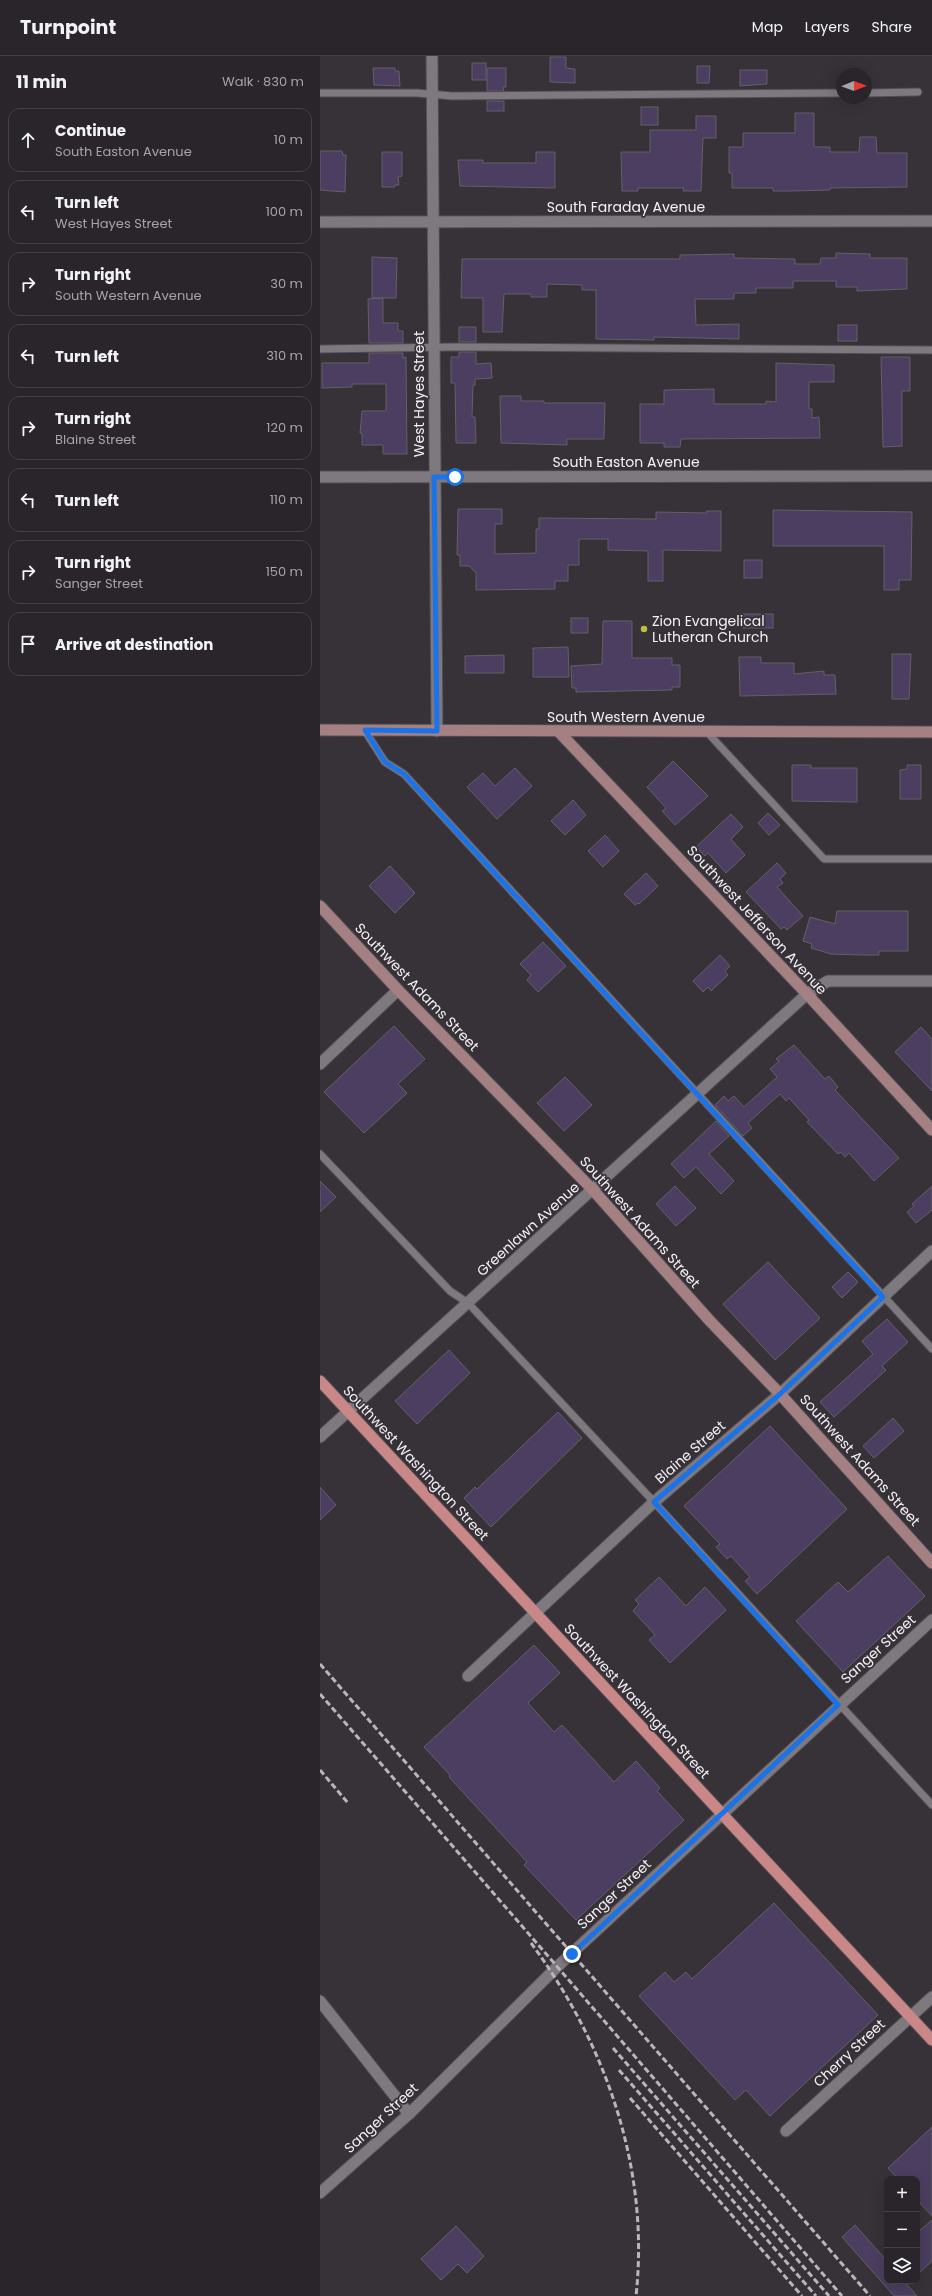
<!DOCTYPE html>
<meta charset="utf-8">
<style>
:root{--surface:#29252a;--page:#312d32;--text:#f1f3f6;--muted:#a5a5a8;--line:#454247}
body{margin:0;font-family:Poppins,sans-serif;background:var(--page);color:var(--text)}
.controls{position:absolute;right:12px;bottom:12px;display:grid;overflow:hidden;border-radius:8px;box-shadow:0 4px 16px #0002}
.controls button{width:36px;height:36px;display:grid;place-items:center;padding:0;border:0;border-bottom:1px solid var(--line);background:var(--surface);color:var(--text);font:20px sans-serif}
.compass{position:absolute;left:516px;top:12px;width:36px;height:36px;border-radius:50%;background:var(--surface);box-shadow:0 4px 16px #0002;rotate:89deg}
.stop{position:absolute;width:12px;height:12px;margin:-9px;border:3px solid #1a73e8;border-radius:50%;background:#fff}
.stop.end{background:#1a73e8;border-color:#fff;box-shadow:0 1px 4px #0008}
.list{margin:0;padding:0;list-style:none}
h2{display:flex;justify-content:space-between;align-items:center;height:52px;margin:0;padding:0 16px;font-size:17px}
h2 small{font-size:13px;font-weight:400;color:var(--muted)}
.list li{display:grid;grid-template-columns:26px 1fr auto;gap:12px;align-items:center;box-sizing:border-box;height:64px;margin:0 8px 8px;padding:0 8px;border:1px solid var(--line);border-radius:12px}
.list b{display:block;font-size:15px;white-space:nowrap}
.list p{margin:0;font-size:13px;white-space:nowrap;color:var(--muted)}
.list em{font-size:13px;font-style:normal;color:var(--muted)}
.icon{flex:none;width:22px;height:22px;fill:none;stroke:currentColor;stroke-width:2;stroke-linecap:round;stroke-linejoin:round}
.map{position:relative;flex:none;width:612px;height:2240px;overflow:hidden}
header{display:flex;align-items:center;gap:24px;box-sizing:border-box;height:56px;padding:0 20px;background:var(--surface);border-bottom:1px solid var(--line)}
header strong{font-size:19px}
nav{display:flex;gap:22px;margin-inline-start:auto;font-size:14px}
main{display:flex}
aside{flex:1;background:var(--surface)}
.map>svg:first-child{display:block}
.building{fill:#4b3e60;stroke:#636068}
.lines{fill:none;stroke-linecap:round;stroke-linejoin:round}
.service-casing{stroke:#514d52;stroke-width:9}
.minor-casing{stroke:#514d52;stroke-width:13}
.secondary-casing{stroke:#514d52;stroke-width:13}
.primary-casing{stroke:#514d52;stroke-width:13}
.service{stroke:#7e787f;stroke-width:7}
.minor{stroke:#7e787f;stroke-width:11}
.secondary{stroke:#a48083;stroke-width:11}
.primary{stroke:#ca8787;stroke-width:11}
.rail{stroke:#b9b5ba;stroke-width:3;stroke-dasharray:6 3;stroke-linecap:butt}
.route{stroke:#1a73e8;stroke-width:5}
.poi-dot{fill:#bdbf43;stroke:#373138;stroke-width:1.5}
.labels{text-anchor:middle;stroke-width:3.5;stroke-linejoin:round;paint-order:stroke}
.street-label{font-size:14px;fill:#f3f0f4;stroke:#373138}
.poi-label{font-size:14px;fill:#f3f0f4;stroke:#373138;text-anchor:start}
</style>
<header>
<strong>Turnpoint</strong>
<nav><a>Map</a><a>Layers</a><a>Share</a></nav>
</header>
<main>
<aside>
<h2>11 min<small>Walk · 830 m</small></h2>
<ul class="list">
<li><svg class="icon" aria-label="ahead" viewBox="0 0 24 24"><path d="M12 20V5M6 11l6-6 6 6"/></svg><div><b>Continue</b><p>South Easton Avenue</p></div><em>10 m</em></li>
<li><svg class="icon" aria-label="left" viewBox="0 0 24 24"><path d="M17 20v-9H6M10 6l-5 5 5 5"/></svg><div><b>Turn left</b><p>West Hayes Street</p></div><em>100 m</em></li>
<li><svg class="icon" aria-label="right" viewBox="0 0 24 24"><path d="M7 20v-9h11M14 6l5 5-5 5"/></svg><div><b>Turn right</b><p>South Western Avenue</p></div><em>30 m</em></li>
<li><svg class="icon" aria-label="left" viewBox="0 0 24 24"><path d="M17 20v-9H6M10 6l-5 5 5 5"/></svg><div><b>Turn left</b></div><em>310 m</em></li>
<li><svg class="icon" aria-label="right" viewBox="0 0 24 24"><path d="M7 20v-9h11M14 6l5 5-5 5"/></svg><div><b>Turn right</b><p>Blaine Street</p></div><em>120 m</em></li>
<li><svg class="icon" aria-label="left" viewBox="0 0 24 24"><path d="M17 20v-9H6M10 6l-5 5 5 5"/></svg><div><b>Turn left</b></div><em>110 m</em></li>
<li><svg class="icon" aria-label="right" viewBox="0 0 24 24"><path d="M7 20v-9h11M14 6l5 5-5 5"/></svg><div><b>Turn right</b><p>Sanger Street</p></div><em>150 m</em></li>
<li><svg class="icon" aria-label="arrive" viewBox="0 0 24 24"><path d="M6 21V4h12l-3 4 3 4H6"/></svg><div><b>Arrive at destination</b></div></li>
</ul>
</aside>
<div class="map">
<svg width="612" height="2240" viewBox="0 0 612 2240">
<rect width="100%" height="100%" fill="#373138"/>
<g class="building">
<polygon points="230,1 246,1 246,12 255,13 255,27 230,26"/>
<rect x="152" y="7" width="14" height="17"/>
<polygon points="377,10 390,10 389,27 377,27"/>
<polygon points="53,12 75,12 75,15 79,15 80,30 54,29"/>
<polygon points="167,12 186,12 186,31 183,31 184,35 167,35"/>
<polygon points="420,14 447,14 447,28 420,30"/>
<rect x="167" y="45" width="17" height="10"/>
<rect x="321" y="51" width="17" height="18"/>
<polygon points="475,57 494,57 494,91 510,91 510,96 539,96 540,81 556,81 557,97 587,97 587,131 510,132 510,134 473,135 453,135 453,132 412,132 412,117 409,117 409,91 423,91 423,77 475,77"/>
<polygon points="376,60 396,60 396,82 383,82 381,135 363,135 364,132 318,132 318,135 302,135 301,96 330,96 330,74 376,74"/>
<polygon points="0,95 22,95 23,99 26,99 25,136 0,134"/>
<polygon points="62,96 82,96 82,120 78,121 79,129 75,129 75,131 62,131"/>
<polygon points="216,96 235,96 235,132 140,130 138,104 163,104 163,107 216,107"/>
<polygon points="516,197 550,198 550,202 587,202 587,233 537,235 537,231 516,231 516,225 473,225 473,232 436,232 436,237 414,237 414,243 375,243 376,269 419,268 419,283 334,281 334,284 276,283 276,234 262,234 262,229 227,228 227,241 211,241 211,238 184,238 182,276 163,276 163,242 141,242 142,203 360,203 360,199 414,198 414,202 475,203 475,208 500,208 501,202 516,202"/>
<polygon points="52,201 77,202 76,242 52,242"/>
<polygon points="63,242 63,267 78,267 78,275 83,275 83,287 49,287 48,243"/>
<rect x="518" y="269" width="19" height="16"/>
<rect x="139" y="271" width="17" height="15"/>
<polygon points="139,296 156,296 156,308 171,307 172,322 155,323 155,329 153,329 152,361 155,361 156,387 136,387 135,327 131,327 131,301 139,301"/>
<polygon points="49,297 83,297 83,302 86,301 87,398 63,398 63,389 42,389 42,377 40,377 42,355 66,355 66,328 32,328 32,331 2,332 2,307 49,307"/>
<polygon points="561,301 590,301 590,335 582,335 582,390 563,391"/>
<polygon points="456,307 514,309 514,326 489,326 489,353 492,353 492,362 499,361 500,382 361,383 360,391 344,391 344,387 320,387 320,348 344,348 344,334 394,333 394,348 446,348 446,345 456,346"/>
<polygon points="180,340 201,340 201,345 224,345 224,347 285,347 284,383 247,383 247,389 181,387"/>
<polygon points="138,453 182,453 182,468 175,468 175,498 216,497 216,473 219,473 219,462 336,463 336,456 387,457 386,455 401,455 401,495 343,494 343,525 328,525 328,495 288,494 288,483 259,483 259,509 248,509 248,525 235,525 235,533 156,534 156,517 149,510 140,510 140,499 137,499"/>
<polygon points="453,454 592,456 591,524 579,524 579,534 564,534 564,490 453,490"/>
<rect x="424" y="504" width="18" height="18"/>
<rect x="423" y="558" width="30" height="14"/>
<rect x="251" y="562" width="17" height="15"/>
<polygon points="283,565 312,565 312,602 352,602 352,609 360,609 360,631 352,631 352,634 256,636 256,632 252,632 251,610 282,608"/>
<polygon points="248,591 249,621 213,621 213,592"/>
<polygon points="572,598 591,598 589,643 572,643"/>
<polygon points="184,599 184,617 145,617 145,600"/>
<polygon points="419,601 441,601 441,607 474,607 474,618 504,615 504,619 515,619 516,638 420,640"/>
<polygon points="353,705 388,740 355,769 342,755 346,752 327,731"/>
<polygon points="472,709 491,709 491,712 537,712 537,746 472,745"/>
<polygon points="587,709 601,709 601,743 580,743 580,714 587,713"/>
<polygon points="195,712 212,730 177,763 147,731 163,717 175,730"/>
<polygon points="253,744 266,759 245,779 231,765"/>
<polygon points="448,757 460,769 449,779 438,767"/>
<polygon points="411,758 423,771 411,783 425,799 406,817 388,797 385,800 376,791"/>
<polygon points="285,779 299,795 283,811 268,795"/>
<polygon points="457,807 466,817 460,823 463,827 457,831 483,860 467,874 464,871 461,873 426,836"/>
<polygon points="70,810 95,837 75,857 49,830"/>
<polygon points="326,817 338,830 319,848 318,847 315,849 304,838"/>
<polygon points="517,855 588,855 588,895 559,895 559,899 542,899 511,898 491,892 492,888 483,885 490,861 515,868"/>
<polygon points="223,886 246,910 218,936 207,924 211,919 200,908"/>
<polygon points="400,899 410,910 405,915 408,919 391,935 388,931 383,936 373,925"/>
<polygon points="74,970 105,1003 78,1028 87,1037 44,1077 4,1036"/>
<polygon points="601,971 612,983 612,1035 575,996"/>
<polygon points="474,989 505,1023 509,1020 518,1031 515,1034 579,1102 554,1125 529,1097 525,1101 521,1096 518,1098 487,1066 489,1064 469,1042 466,1045 460,1038 428,1067 432,1072 423,1080 395,1049 404,1040 408,1045 414,1040 424,1051 457,1021 450,1013 459,1005 456,1003"/>
<polygon points="245,1021 272,1049 244,1075 217,1047"/>
<polygon points="396,1065 409,1080 389,1098 414,1125 401,1138 376,1111 364,1122 351,1108"/>
<polygon points="0,1125 16,1141 0,1156"/>
<polygon points="355,1130 376,1152 356,1170 336,1148"/>
<polygon points="612,1130 612,1154 596,1167 587,1156 594,1150 592,1148"/>
<polygon points="448,1206 500,1262 455,1304 403,1248"/>
<polygon points="528,1216 538,1226 522,1242 512,1231"/>
<polygon points="567,1263 588,1286 562,1310 566,1314 514,1361 500,1346 553,1298 542,1285"/>
<polygon points="129,1294 150,1317 97,1368 75,1345"/>
<polygon points="238,1356 262,1382 171,1471 144,1442 155,1431 157,1433"/>
<polygon points="573,1362 584,1375 554,1402 543,1390"/>
<polygon points="450,1370 527,1453 437,1538 425,1525 430,1521 411,1500 407,1503 396,1491 400,1488 364,1450"/>
<polygon points="0,1431 16,1449 0,1464"/>
<polygon points="568,1500 605,1540 523,1616 476,1565 518,1526 528,1536"/>
<polygon points="339,1521 366,1550 385,1531 406,1554 350,1607 329,1584 335,1579 313,1555 319,1548 315,1544"/>
<polygon points="214,1589 240,1617 208,1647 234,1676 242,1669 294,1726 316,1705 340,1732 337,1735 364,1764 256,1864 204,1809 207,1806 129,1721 130,1719 104,1691"/>
<polygon points="454,1847 558,1959 450,2060 426,2034 415,2044 319,1940 345,1916 354,1926 366,1916 372,1923"/>
<polygon points="612,2071 612,2160 597,2144 597,2123 578,2123 568,2112"/>
<polygon points="612,2164 612,2205 597,2219 597,2177"/>
<polygon points="535,2169 567,2205 567,2225 584,2225 597,2240 574,2240 522,2181"/>
<polygon points="136,2170 164,2200 147,2217 138,2208 121,2224 101,2203"/>
</g>
<g class="lines">
<g class="service-casing">
<g id="service">
<polyline points="0,37 97,37 132,40 522,37"/>
<polyline points="546,37 598,36"/>
<polyline points="0,293 134,291 612,294"/>
<polyline points="45,675 65,706 84,718 612,1293"/>
<polyline points="387,676 504,803 612,803"/>
<polyline points="0,1098 130,1235 148,1247 334,1446 612,1749"/>
</g>
</g>
<g class="minor-casing">
<g id="minor">
<polyline points="112,0 117,675"/>
<polyline points="0,166 612,165"/>
<polyline points="0,421 612,420"/>
<polyline points="0,1008 78,934"/>
<polyline points="0,1381 487,938 508,925 612,925"/>
<polyline points="148,1620 334,1446 460,1338 612,1195"/>
<polyline points="0,1945 89,2058"/>
<polyline points="466,2075 612,1941"/>
<polyline points="0,2137 89,2058 238,1910 612,1564"/>
</g>
</g>
<g class="secondary-casing">
<g id="secondary">
<polyline points="0,674 612,676"/>
<polyline points="239,676 487,938 612,1074"/>
<polyline points="0,850 78,934 273,1134 390,1265 460,1338 612,1507"/>
</g>
</g>
<g class="primary-casing">
<polyline id="primary" points="0,1325 612,1984"/>
</g>
<use href="#service" class="service"/>
<use href="#minor" class="minor"/>
<use href="#secondary" class="secondary"/>
<use href="#primary" class="primary"/>
<g class="rail">
<polyline points="0,1608 550,2240"/>
<path d="M0,1638C175,1838 348,2039 522,2240"/>
<polyline points="0,1714 28,1747"/>
<path d="M211,1887C286,1988 330,2113 316,2240"/>
<polyline points="293,1992 509,2240"/>
<polyline points="299,2014 496,2240"/>
<polyline points="310,2042 482,2240"/>
</g>
</g>
<g class="lines">
<polyline class="route" points="135,421 114,421 117,675 45,674 65,706 84,718 563,1241 460,1338 334,1446 518,1649 252,1898"/>
</g>
<circle class="poi-dot" cx="324" cy="573" r="4"/>
<g class="labels">
<g class="street-label">
<text x="306" y="156">South Faraday Avenue</text>
<text transform="translate(99 338) rotate(-90)" y="5">West Hayes Street</text>
<text x="306" y="411">South Easton Avenue</text>
<text x="306" y="666">South Western Avenue</text>
<text transform="translate(437 864) rotate(47)" y="5">Southwest Jefferson Avenue</text>
<text transform="translate(97 931) rotate(46)" y="5">Southwest Adams Street</text>
<text transform="translate(320 1166) rotate(48)" y="5">Southwest Adams Street</text>
<text transform="translate(208 1173) rotate(-42)" y="5">Greenlawn Avenue</text>
<text transform="translate(370 1396) rotate(-41)" y="5">Blaine Street</text>
<text transform="translate(540 1404) rotate(48)" y="5">Southwest Adams Street</text>
<text transform="translate(96 1407) rotate(47)" y="5">Southwest Washington Street</text>
<text transform="translate(558 1593) rotate(-42)" y="5">Sanger Street</text>
<text transform="translate(317 1645) rotate(47)" y="5">Southwest Washington Street</text>
<text transform="translate(294 1838) rotate(-43)" y="5">Sanger Street</text>
<text transform="translate(529 1997) rotate(-43)" y="5">Cherry Street</text>
<text transform="translate(61 2062) rotate(-43)" y="5">Sanger Street</text>
</g>
<g class="poi-label">
<text x="332" y="570">Zion Evangelical<tspan x="332" dy="16">Lutheran Church</tspan></text>
</g>
</g>
</svg>
<div class="controls">
<button>+</button>
<button>−</button>
<button><svg class="icon" aria-label="layers" viewBox="0 0 24 24"><path d="M12 4l9 5-9 5-9-5zM3 14l9 5 9-5"/></svg></button>
</div>
<svg class="compass" viewBox="-18 -18 36 36"><path d="M0-13l5 13h-10z" fill="#e53935"/><path d="M0 13l5-13h-10z" fill="#a5a5a8"/></svg>
<div class="stop" style="left:135px;top:421px"></div>
<div class="stop end" style="left:252px;top:1898px"></div>
</div>
</main>
